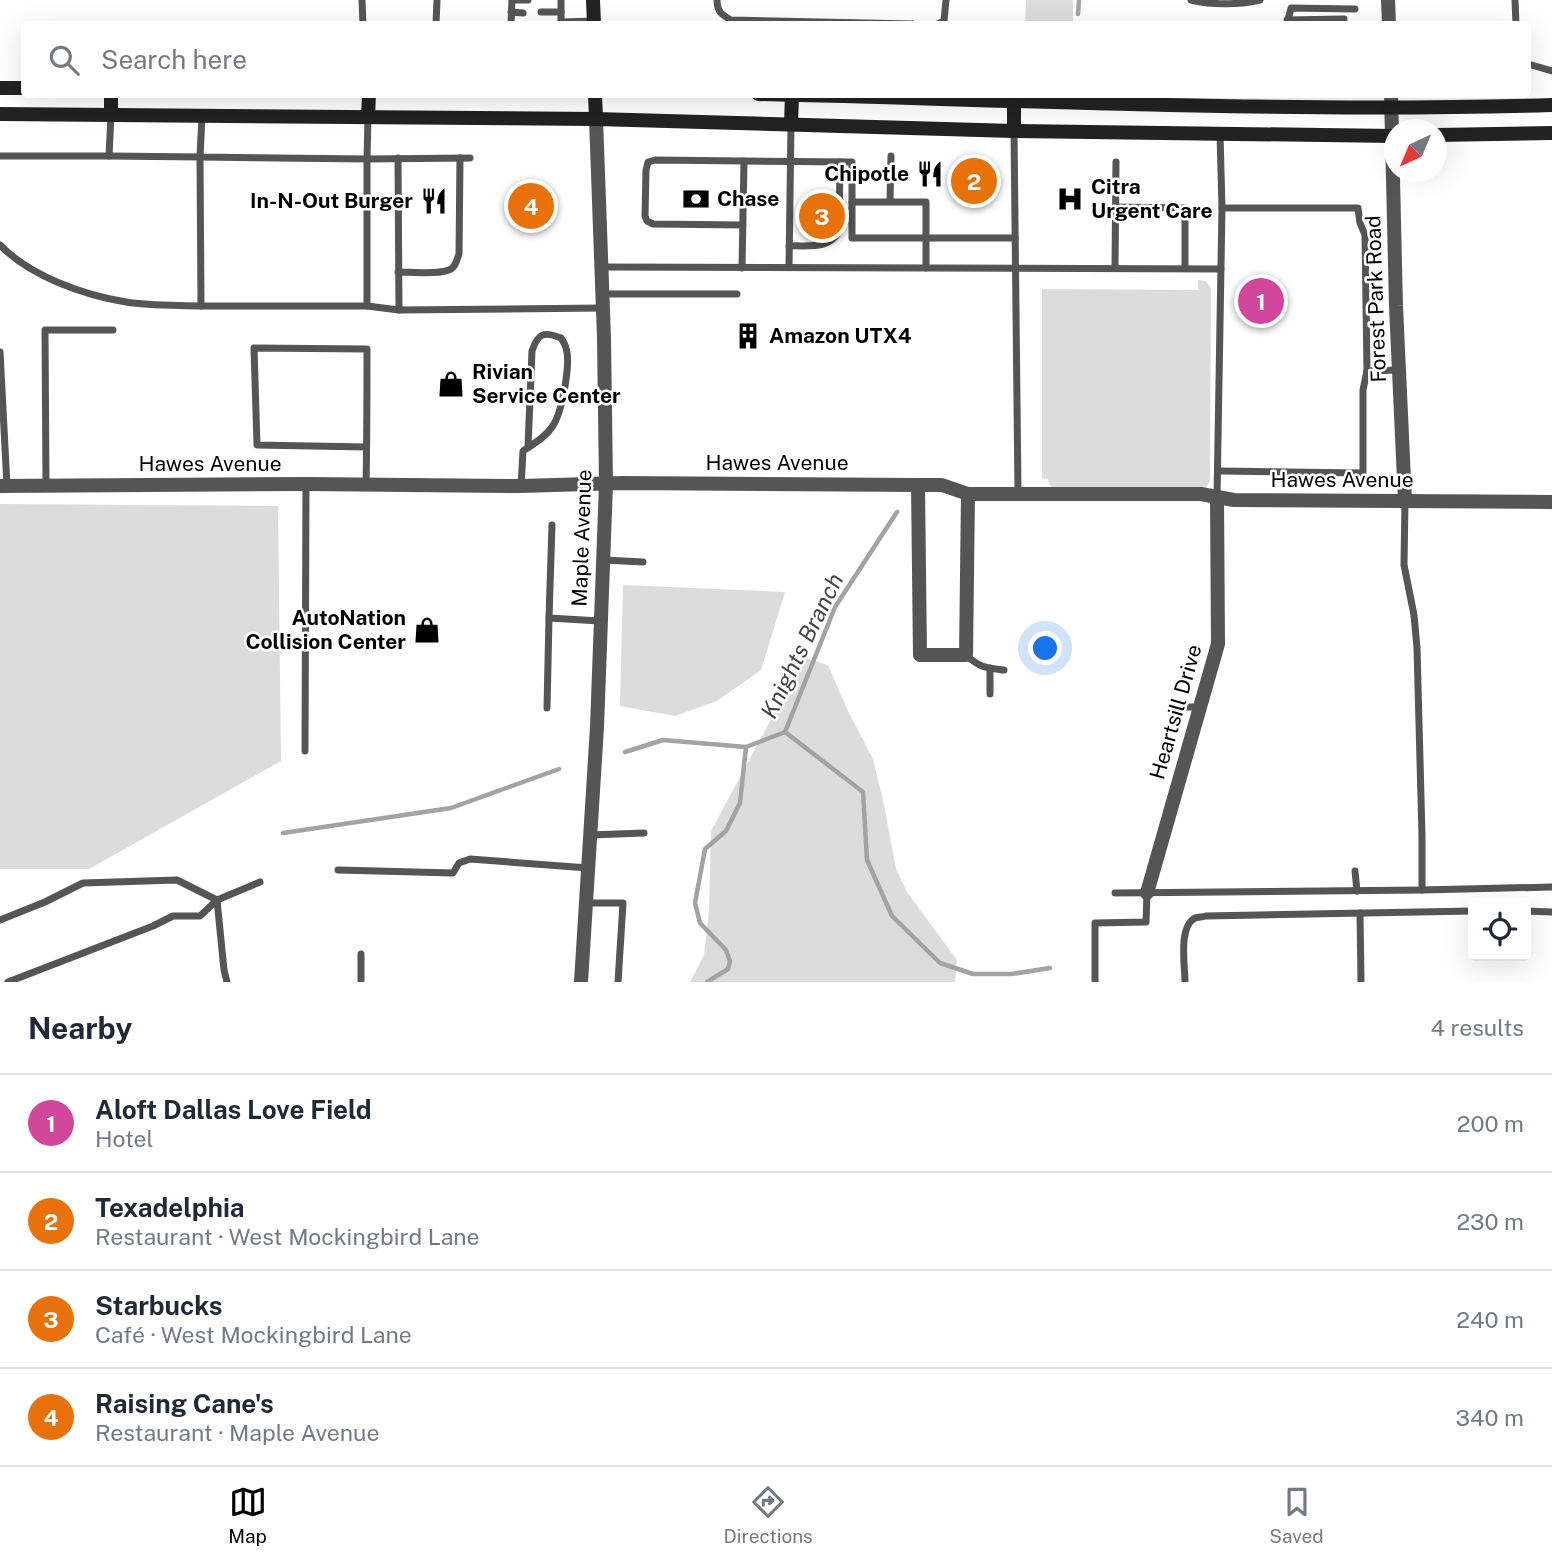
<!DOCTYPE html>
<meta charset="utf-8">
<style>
:root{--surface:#fff;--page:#f6f6f7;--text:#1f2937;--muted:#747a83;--line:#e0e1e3;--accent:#000}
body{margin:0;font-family:"Public Sans",sans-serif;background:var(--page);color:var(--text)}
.controls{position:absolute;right:21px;bottom:21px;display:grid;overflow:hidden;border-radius:7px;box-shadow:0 7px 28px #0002}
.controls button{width:63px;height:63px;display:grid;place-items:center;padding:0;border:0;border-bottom:2px solid var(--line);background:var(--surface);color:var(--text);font:35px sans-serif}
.compass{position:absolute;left:1384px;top:119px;width:63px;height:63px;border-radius:50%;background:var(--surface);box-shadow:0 7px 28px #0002;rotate:224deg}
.you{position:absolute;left:1046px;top:649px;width:24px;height:24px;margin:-18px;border:5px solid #fff;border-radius:50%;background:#1a73e8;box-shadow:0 0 0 10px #1a73e833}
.badge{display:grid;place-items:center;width:46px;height:46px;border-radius:50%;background:var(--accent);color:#fff;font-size:23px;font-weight:700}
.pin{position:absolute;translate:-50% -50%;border:4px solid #fff;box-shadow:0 2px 7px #0006}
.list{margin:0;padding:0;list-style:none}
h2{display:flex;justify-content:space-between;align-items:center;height:91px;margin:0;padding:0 28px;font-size:30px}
h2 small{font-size:23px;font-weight:400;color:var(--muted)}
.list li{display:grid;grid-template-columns:46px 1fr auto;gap:21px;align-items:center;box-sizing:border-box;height:98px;padding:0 28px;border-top:2px solid var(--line)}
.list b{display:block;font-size:26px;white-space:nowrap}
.list p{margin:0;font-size:23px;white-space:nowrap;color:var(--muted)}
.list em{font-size:23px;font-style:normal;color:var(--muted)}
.icon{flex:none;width:38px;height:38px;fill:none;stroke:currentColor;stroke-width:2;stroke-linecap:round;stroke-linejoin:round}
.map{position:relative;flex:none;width:1552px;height:982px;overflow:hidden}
.search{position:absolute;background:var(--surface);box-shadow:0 7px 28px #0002;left:21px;right:21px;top:21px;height:77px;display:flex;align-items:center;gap:18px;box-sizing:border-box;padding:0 24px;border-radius:7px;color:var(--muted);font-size:26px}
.sheet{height:483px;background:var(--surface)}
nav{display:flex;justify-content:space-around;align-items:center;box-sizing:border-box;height:98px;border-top:2px solid var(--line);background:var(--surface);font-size:19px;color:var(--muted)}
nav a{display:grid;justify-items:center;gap:4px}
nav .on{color:var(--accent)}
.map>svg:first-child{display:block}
.green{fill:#dcdcdc}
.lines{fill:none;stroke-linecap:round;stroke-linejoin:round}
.stream{stroke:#a3a3a3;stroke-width:4.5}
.service{stroke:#555;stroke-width:7}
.minor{stroke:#555;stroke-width:14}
.tertiary{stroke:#555;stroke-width:14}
.secondary{stroke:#222;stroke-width:14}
.labels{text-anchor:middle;stroke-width:5;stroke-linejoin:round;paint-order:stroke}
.poi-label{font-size:21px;font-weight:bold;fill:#000;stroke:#fff;text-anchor:start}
.street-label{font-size:21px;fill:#000;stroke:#fff}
.water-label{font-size:23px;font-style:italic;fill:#444;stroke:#fff}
</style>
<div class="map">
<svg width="1552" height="982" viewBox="0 0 1552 982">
<rect width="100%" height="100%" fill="#fff"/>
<g class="green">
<polygon points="1026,0 1073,0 1073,24 1025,24"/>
<polygon points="1198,280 1205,281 1209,285 1211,290 1210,481 1207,486 1199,489 1053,488 1049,484 1048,479 1042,478 1042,289 1198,290"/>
<polygon points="0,504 278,506 281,761 89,869 0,869"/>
<polygon points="623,585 785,592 761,670 717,701 675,716 620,706"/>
<polygon points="795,655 828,665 847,709 873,759 884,805 896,869 907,892 957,960 955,982 690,982 704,955 709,911 711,831 784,695"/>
</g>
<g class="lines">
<g class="stream">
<polyline points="1078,14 1079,0"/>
<polyline points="785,732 863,792 867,860 892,916 940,963 973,974 1012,974 1050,968"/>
<polyline points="625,752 663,740 746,747 785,732 835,607 897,512"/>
<polyline points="283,833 451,808 559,769"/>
<polyline points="707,982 728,969 730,961 726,950 700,923 695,903 705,849 726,831 740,803 746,747"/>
</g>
<g class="service">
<polyline points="362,0 363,24"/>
<polyline points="512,0 528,0"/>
<polyline points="561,0 561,24"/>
<path d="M717,0C717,12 722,15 731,20L913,24"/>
<path d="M1191,0C1212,5 1238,5 1260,0"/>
<polyline points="1515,0 1516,24"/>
<polyline points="511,12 523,13"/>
<polyline points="541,12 561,12"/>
<polyline points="1287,20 1344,19"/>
<polyline points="561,22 594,21"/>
<polyline points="436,24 437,0"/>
<polyline points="511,24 512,0"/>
<polyline points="938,24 944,21 946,0"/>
<polyline points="1287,24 1291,8 1355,9"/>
<polyline points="1528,64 1552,71"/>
<polyline points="202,116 200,157 367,159 368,117"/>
<polyline points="1014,131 1018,493"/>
<polyline points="0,156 109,156 111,115"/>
<polyline points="109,156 200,157 201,306 367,306 367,159 470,158"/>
<polyline points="398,158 399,310"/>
<polyline points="744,161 852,162 852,238 926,238 926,268"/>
<polyline points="890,201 891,156"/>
<polyline points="852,202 926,202 926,238 1015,238"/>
<polyline points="1115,207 1185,208 1185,268"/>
<path d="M0,245C30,276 83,295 126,302C150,306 176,305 201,306"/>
<path d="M789,246C809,245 827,250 839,232L840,162"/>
<polyline points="602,267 1221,269"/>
<polyline points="789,267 791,125"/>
<polyline points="742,268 744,161 655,160 648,162 646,170 645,216 647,221 653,224 743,225"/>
<polyline points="1115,268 1116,162"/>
<path d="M398,272C411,272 441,275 451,269C456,266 457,259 459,254L460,158"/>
<polyline points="603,294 737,294"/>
<polyline points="367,306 399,310 602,308"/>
<polyline points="0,352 7,486"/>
<polyline points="1367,371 1399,370"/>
<polyline points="1219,471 1363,473 1363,390 1367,371 1365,235 1360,223 1358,208 1222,208"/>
<path d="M366,484C367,439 367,394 367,349L254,348L257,445L366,447"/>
<polyline points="46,485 45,330 113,330"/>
<path d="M521,486L523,451C533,444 545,438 552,427C562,414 571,363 566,348C565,344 563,341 561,338C544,331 538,333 532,351L528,447"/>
<polyline points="1217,497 1222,208 1220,134"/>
<polyline points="1405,501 1404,565 1414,615 1417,648 1422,835 1422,890 1552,887"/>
<polyline points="552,525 549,618 600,621"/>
<polyline points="604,560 643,562"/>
<path d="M966,655C980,668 986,668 1004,670"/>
<polyline points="990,694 990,668"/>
<polyline points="1175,707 1200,707"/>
<polyline points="547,708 549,618"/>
<polyline points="305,751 306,484"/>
<polyline points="590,835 644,833"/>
<polyline points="338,870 453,873 459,863 470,859 588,868"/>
<polyline points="1355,871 1357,891"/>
<polyline points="1115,893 1422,890"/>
<polyline points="217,900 224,970 227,982"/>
<polyline points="585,903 623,903 618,982"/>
<polyline points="1526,911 1552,912"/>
<polyline points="1360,913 1361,982"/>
<polyline points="0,920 45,902 83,883 177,880 217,900"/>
<polyline points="8,982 153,926 173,916 200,916 217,900 260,882"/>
<polyline points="361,982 361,954"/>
<polyline points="1095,982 1095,923 1146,922 1147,893"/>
<path d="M1185,982C1185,966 1178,927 1195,918C1199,917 1203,917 1206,916L1473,911"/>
</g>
<g class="minor">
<polyline points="1392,136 1396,306 1405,501"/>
<polyline points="918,485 920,655 966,655 968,494"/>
<polyline points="0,486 306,484 521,486 622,483 918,485 942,485 968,494 1201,494 1234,500 1552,502"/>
<polyline points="1147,893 1218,644 1217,497"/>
</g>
<g class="tertiary">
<polyline points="1388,0 1389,24"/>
<polyline points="1391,94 1392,136"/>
<polyline points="581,982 597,727 606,484 604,338 596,119"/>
</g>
<g class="secondary">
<polyline points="593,0 594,24"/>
<polyline points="0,88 24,88"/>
<polyline points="111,94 111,115"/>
<polyline points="595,94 596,119"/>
<path d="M758,94C1023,100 1287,113 1552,105"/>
<polyline points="0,114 596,119 1014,131 1394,136"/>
<polyline points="368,117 369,94"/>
<polyline points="791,124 792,95"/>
<polyline points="1014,131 1014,102"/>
<polyline points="1436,135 1552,133"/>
</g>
</g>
<defs>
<g id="restaurant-bare" transform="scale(2.1)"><path d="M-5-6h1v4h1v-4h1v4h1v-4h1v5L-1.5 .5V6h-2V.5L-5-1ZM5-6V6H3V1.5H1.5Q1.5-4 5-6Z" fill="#000" stroke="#fff" stroke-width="2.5" paint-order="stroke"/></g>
<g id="bank-bare" transform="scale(2.1)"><path d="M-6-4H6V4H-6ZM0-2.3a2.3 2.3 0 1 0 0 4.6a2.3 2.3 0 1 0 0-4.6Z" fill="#000" stroke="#fff" stroke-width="2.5" paint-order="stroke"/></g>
<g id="hospital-bare" transform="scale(2.1)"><path d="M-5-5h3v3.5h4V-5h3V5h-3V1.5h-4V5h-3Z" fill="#000" stroke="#fff" stroke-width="2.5" paint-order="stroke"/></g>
<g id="building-bare" transform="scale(2.1)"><path d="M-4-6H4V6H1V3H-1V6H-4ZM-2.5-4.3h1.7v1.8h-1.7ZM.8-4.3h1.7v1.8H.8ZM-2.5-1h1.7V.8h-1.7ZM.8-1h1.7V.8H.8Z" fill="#000" stroke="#fff" stroke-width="2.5" paint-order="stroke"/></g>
<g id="shop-bare" transform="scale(2.1)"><path d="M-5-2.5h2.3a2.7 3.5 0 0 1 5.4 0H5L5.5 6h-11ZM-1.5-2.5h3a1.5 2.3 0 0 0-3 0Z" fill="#000" stroke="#fff" stroke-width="2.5" paint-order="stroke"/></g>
</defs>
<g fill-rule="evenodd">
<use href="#restaurant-bare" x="930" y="174"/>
<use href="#bank-bare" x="696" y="199"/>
<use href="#hospital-bare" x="1070" y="199"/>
<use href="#restaurant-bare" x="434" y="201"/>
<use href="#building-bare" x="748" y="336"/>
<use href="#shop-bare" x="451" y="384"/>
<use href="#shop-bare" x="427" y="630"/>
</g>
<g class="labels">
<g class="poi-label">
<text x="909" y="181" text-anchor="end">Chipotle</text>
<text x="1091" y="194">Citra<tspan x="1091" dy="24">Urgent Care</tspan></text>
<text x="717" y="206">Chase</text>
<text x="413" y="208" text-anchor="end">In-N-Out Burger</text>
<text x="769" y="343">Amazon UTX4</text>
<text x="472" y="379">Rivian<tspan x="472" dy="24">Service Center</tspan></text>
<text x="406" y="625" text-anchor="end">AutoNation<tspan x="406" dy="24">Collision Center</tspan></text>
</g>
<g class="street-label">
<text transform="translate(1376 299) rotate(-92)" y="7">Forest Park Road</text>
<text x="777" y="470">Hawes Avenue</text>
<text x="210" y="471">Hawes Avenue</text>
<text x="1342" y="487">Hawes Avenue</text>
<text transform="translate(582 538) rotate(-88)" y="7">Maple Avenue</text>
<text transform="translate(1176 712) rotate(-74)" y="7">Heartsill Drive</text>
</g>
<g class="water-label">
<text transform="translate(802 646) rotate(-64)" y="8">Knights Branch</text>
</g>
</g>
</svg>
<div class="controls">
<button><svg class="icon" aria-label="locate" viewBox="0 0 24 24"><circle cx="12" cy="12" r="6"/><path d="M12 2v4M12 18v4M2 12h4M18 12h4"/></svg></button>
</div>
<svg class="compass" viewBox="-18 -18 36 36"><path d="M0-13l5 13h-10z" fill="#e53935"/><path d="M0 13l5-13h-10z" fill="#747a83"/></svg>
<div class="you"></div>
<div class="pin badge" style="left:1261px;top:301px;background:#d1479c">1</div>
<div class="pin badge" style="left:974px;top:181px;background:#e8710a">2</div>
<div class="pin badge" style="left:822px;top:216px;background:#e8710a">3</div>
<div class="pin badge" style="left:531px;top:206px;background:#e8710a">4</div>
<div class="search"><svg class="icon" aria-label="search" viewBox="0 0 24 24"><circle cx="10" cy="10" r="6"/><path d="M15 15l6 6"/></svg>Search here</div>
</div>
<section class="sheet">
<h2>Nearby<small>4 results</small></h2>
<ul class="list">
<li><span class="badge" style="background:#d1479c">1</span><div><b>Aloft Dallas Love Field</b><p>Hotel</p></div><em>200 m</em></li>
<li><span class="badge" style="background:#e8710a">2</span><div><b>Texadelphia</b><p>Restaurant · West Mockingbird Lane</p></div><em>230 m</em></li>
<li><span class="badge" style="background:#e8710a">3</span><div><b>Starbucks</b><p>Café · West Mockingbird Lane</p></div><em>240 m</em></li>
<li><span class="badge" style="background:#e8710a">4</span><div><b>Raising Cane's</b><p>Restaurant · Maple Avenue</p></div><em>340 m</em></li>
</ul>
</section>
<nav>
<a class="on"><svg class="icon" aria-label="map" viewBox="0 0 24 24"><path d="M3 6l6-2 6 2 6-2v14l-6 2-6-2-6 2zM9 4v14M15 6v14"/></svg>Map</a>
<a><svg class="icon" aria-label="directions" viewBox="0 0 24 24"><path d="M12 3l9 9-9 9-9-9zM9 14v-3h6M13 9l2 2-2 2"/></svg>Directions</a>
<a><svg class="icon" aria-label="saved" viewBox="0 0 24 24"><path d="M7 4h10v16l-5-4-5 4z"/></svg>Saved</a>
</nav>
